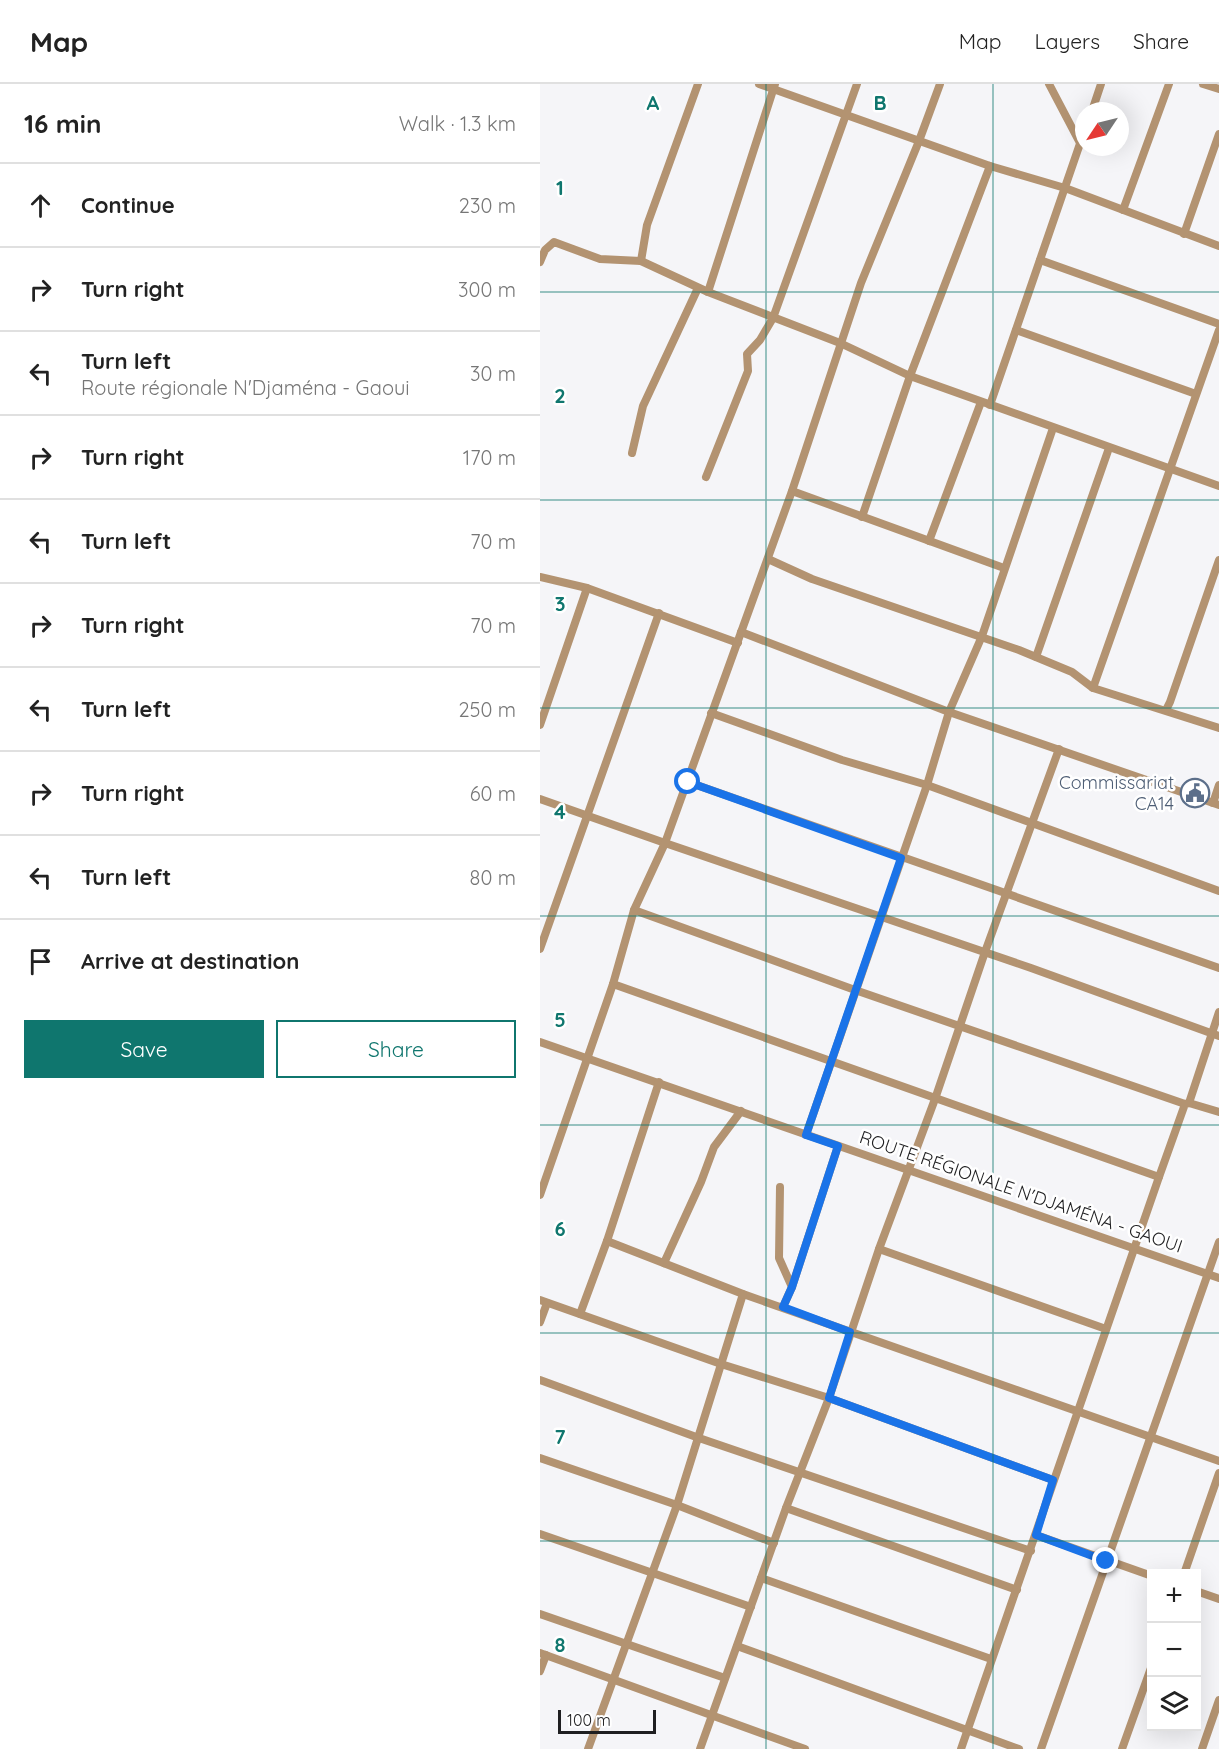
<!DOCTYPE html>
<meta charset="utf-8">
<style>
:root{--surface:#fff;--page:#f2f2f2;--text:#222;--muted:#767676;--line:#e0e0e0;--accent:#0f766e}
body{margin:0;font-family:Quicksand,sans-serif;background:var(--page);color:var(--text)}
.controls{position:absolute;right:18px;bottom:18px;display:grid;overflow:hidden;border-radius:0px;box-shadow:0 6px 24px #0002}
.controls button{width:54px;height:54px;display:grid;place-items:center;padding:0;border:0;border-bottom:2px solid var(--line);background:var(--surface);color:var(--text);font:30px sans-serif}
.compass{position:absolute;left:535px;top:18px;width:54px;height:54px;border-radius:50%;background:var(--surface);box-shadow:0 6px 24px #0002;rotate:235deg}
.scale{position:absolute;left:18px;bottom:15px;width:98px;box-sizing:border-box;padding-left:6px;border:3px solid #1f1f21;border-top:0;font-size:16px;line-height:21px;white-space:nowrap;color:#1f1f21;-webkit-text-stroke:4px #fff;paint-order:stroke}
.stop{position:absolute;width:18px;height:18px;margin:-14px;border:4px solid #1a73e8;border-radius:50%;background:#fff}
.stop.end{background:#1a73e8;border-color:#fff;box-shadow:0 2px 6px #0008}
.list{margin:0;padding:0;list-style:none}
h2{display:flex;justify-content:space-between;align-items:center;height:78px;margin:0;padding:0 24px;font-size:26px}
h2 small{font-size:20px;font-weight:400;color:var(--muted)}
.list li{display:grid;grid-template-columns:39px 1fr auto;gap:18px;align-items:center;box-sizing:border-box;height:84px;padding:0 24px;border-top:2px solid var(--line)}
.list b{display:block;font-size:22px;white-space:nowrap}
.list p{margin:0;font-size:20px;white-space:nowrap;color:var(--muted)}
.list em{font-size:20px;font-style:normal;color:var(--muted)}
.actions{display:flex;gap:12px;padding:18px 24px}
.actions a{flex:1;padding:14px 0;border:2px solid var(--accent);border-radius:0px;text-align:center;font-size:21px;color:var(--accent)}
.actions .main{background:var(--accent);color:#fff}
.icon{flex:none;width:33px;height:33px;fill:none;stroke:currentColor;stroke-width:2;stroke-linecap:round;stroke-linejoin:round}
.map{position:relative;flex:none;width:679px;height:1665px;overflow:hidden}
header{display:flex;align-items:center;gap:36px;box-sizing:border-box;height:84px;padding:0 30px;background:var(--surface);border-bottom:2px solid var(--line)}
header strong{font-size:28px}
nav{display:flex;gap:33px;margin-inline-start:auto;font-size:21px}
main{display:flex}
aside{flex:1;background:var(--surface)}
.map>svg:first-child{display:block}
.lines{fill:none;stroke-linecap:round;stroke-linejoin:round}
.minor{stroke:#b39371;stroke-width:8}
.route{stroke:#1a73e8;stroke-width:8}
.grid{fill:none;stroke:#0f766e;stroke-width:1.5;stroke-opacity:0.55}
.labels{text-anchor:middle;stroke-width:5;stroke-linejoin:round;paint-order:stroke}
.service-label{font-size:18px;fill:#4e5e75;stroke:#fff;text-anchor:end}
.street-label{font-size:18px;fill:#1f1f21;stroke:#fff}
.grid-label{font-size:20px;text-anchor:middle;font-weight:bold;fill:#0f766e;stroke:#fff;stroke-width:5;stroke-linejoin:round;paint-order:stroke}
</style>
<header>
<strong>Map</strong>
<nav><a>Map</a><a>Layers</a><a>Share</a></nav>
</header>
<main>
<aside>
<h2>16 min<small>Walk · 1.3 km</small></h2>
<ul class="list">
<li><svg class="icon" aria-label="ahead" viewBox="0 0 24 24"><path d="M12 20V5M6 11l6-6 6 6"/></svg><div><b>Continue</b></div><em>230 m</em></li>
<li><svg class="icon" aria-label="right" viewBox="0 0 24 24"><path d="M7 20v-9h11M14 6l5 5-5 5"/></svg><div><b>Turn right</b></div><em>300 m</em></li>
<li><svg class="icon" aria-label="left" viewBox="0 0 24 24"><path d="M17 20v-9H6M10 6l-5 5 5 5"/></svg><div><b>Turn left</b><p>Route régionale N'Djaména - Gaoui</p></div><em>30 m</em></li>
<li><svg class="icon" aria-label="right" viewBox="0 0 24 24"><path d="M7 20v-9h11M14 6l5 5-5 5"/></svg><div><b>Turn right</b></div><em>170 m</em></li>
<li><svg class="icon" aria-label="left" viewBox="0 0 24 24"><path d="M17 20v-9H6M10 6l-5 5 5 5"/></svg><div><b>Turn left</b></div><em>70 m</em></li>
<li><svg class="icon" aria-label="right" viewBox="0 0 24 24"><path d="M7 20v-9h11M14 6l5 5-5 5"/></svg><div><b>Turn right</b></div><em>70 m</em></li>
<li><svg class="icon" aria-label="left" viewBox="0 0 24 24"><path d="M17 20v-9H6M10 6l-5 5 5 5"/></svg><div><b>Turn left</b></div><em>250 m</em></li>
<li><svg class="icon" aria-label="right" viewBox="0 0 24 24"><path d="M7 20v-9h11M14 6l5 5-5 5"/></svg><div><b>Turn right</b></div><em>60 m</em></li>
<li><svg class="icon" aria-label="left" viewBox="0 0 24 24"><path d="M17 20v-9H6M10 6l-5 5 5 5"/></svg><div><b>Turn left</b></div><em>80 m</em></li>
<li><svg class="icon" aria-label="arrive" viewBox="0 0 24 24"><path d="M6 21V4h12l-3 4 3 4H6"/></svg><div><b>Arrive at destination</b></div></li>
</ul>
<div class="actions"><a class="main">Save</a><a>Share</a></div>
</aside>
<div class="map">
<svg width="679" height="1665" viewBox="0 0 679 1665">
<rect width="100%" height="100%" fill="#f5f5f8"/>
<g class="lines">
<g class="minor">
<polyline points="219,0 450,82 525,104 679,162"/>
<polyline points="509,0 540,59"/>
<polyline points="663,0 679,5"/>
<polyline points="552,27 561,0"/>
<polyline points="583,126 629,0"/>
<polyline points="644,150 679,50"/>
<polyline points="500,176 679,240"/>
<polyline points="101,177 107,141 158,0"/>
<polyline points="0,178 5,166 14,158 60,175 101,177 168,208 300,259 370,292 679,402"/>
<polyline points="168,208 235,0"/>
<polyline points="476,246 656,310"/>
<polyline points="450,321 544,48"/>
<polyline points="92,369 103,322 158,204"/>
<polyline points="166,393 208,287 207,270 220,256 233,234 317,0"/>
<polyline points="252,407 464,484"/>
<polyline points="322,433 370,292 450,82"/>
<polyline points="389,457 441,318"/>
<polyline points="228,475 272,495 479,566 532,588 553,604 679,644"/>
<polyline points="0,493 47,504 198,559"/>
<polyline points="201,548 409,628 679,721"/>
<polyline points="496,573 569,364"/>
<polyline points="553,604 679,246"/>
<polyline points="626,626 630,618 679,476"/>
<polyline points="171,629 302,676 387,701 679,807"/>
<polyline points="0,641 47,504"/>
<polyline points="148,698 679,884"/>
<polyline points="0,715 125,759 491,884 679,952"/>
<polyline points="673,719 679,701"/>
<polyline points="94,826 315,906 645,1020"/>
<polyline points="0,865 119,529"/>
<polyline points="73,900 619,1093"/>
<polyline points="0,958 679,1194"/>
<polyline points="649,1019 679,1028"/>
<polyline points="266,1051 387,701 409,628 442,552 513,344"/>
<polyline points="240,1103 239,1174 252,1203"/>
<polyline points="0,1111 73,900 94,826 125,759 252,407 321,199 379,57 400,0"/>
<polyline points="67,1157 203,1210 679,1377"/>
<polyline points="339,1165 566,1245"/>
<polyline points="124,1179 161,1098 174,1063 201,1027"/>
<polyline points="0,1216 181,1280 289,1314 513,1396"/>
<polyline points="243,1223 252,1203 298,1062"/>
<polyline points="40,1230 67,1157 119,998"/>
<polyline points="0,1238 7,1219"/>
<polyline points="0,1296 159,1354 491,1467"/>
<polyline points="0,1374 137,1421 234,1459"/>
<polyline points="246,1424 477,1506"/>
<polyline points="0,1450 211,1523"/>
<polyline points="496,1451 612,1492"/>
<polyline points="644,1490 679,1389"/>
<polyline points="221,1494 451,1575"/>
<polyline points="656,1507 679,1515"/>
<polyline points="0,1530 185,1594"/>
<polyline points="197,1562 479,1665"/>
<polyline points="0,1569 265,1665"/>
<polyline points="0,1587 6,1571"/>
<polyline points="48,1665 137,1421 203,1210"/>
<polyline points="160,1665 246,1424 289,1314 339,1165 395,1015 445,868 519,665"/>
<polyline points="421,1665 619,1093 645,1020 649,1019 679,928"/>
<polyline points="501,1665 679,1158"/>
<polyline points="582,1665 612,1581"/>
<polyline points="662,1665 679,1616"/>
</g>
</g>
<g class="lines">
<polyline class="route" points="148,698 361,774 266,1051 298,1062 252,1203 243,1223 310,1248 289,1314 513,1396 496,1451 566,1477"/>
</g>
<path class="grid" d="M226,0V1665M453,0V1665M0,208H679M0,416H679M0,624H679M0,832H679M0,1041H679M0,1249H679M0,1457H679"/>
<defs>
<g id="civic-ring" transform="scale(1.5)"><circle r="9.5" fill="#fff" stroke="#5c6f8a" stroke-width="1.5"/><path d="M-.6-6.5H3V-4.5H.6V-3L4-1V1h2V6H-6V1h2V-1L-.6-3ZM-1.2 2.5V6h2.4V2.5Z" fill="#5c6f8a"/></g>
</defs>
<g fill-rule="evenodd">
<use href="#civic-ring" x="655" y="709"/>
</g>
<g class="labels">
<g class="service-label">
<text x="634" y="705">Commissariat<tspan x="634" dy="21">CA14</tspan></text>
</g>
<g class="street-label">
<text transform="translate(481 1108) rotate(19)" y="6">ROUTE RÉGIONALE N'DJAMÉNA - GAOUI</text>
</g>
</g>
<g class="grid-label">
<text x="113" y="26">A</text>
<text x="340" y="26">B</text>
<text x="20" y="111">1</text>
<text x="20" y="319">2</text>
<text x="20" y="527">3</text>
<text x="20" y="735">4</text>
<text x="20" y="943">5</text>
<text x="20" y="1152">6</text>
<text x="20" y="1360">7</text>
<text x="20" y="1568">8</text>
</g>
</svg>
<div class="controls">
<button>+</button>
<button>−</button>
<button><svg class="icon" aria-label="layers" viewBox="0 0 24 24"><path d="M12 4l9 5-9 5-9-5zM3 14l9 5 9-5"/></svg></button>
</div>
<svg class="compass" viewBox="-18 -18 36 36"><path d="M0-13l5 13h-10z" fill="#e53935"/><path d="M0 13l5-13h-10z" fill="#767676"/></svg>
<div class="scale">100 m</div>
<div class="stop" style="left:148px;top:698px"></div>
<div class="stop end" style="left:566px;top:1477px"></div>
</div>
</main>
